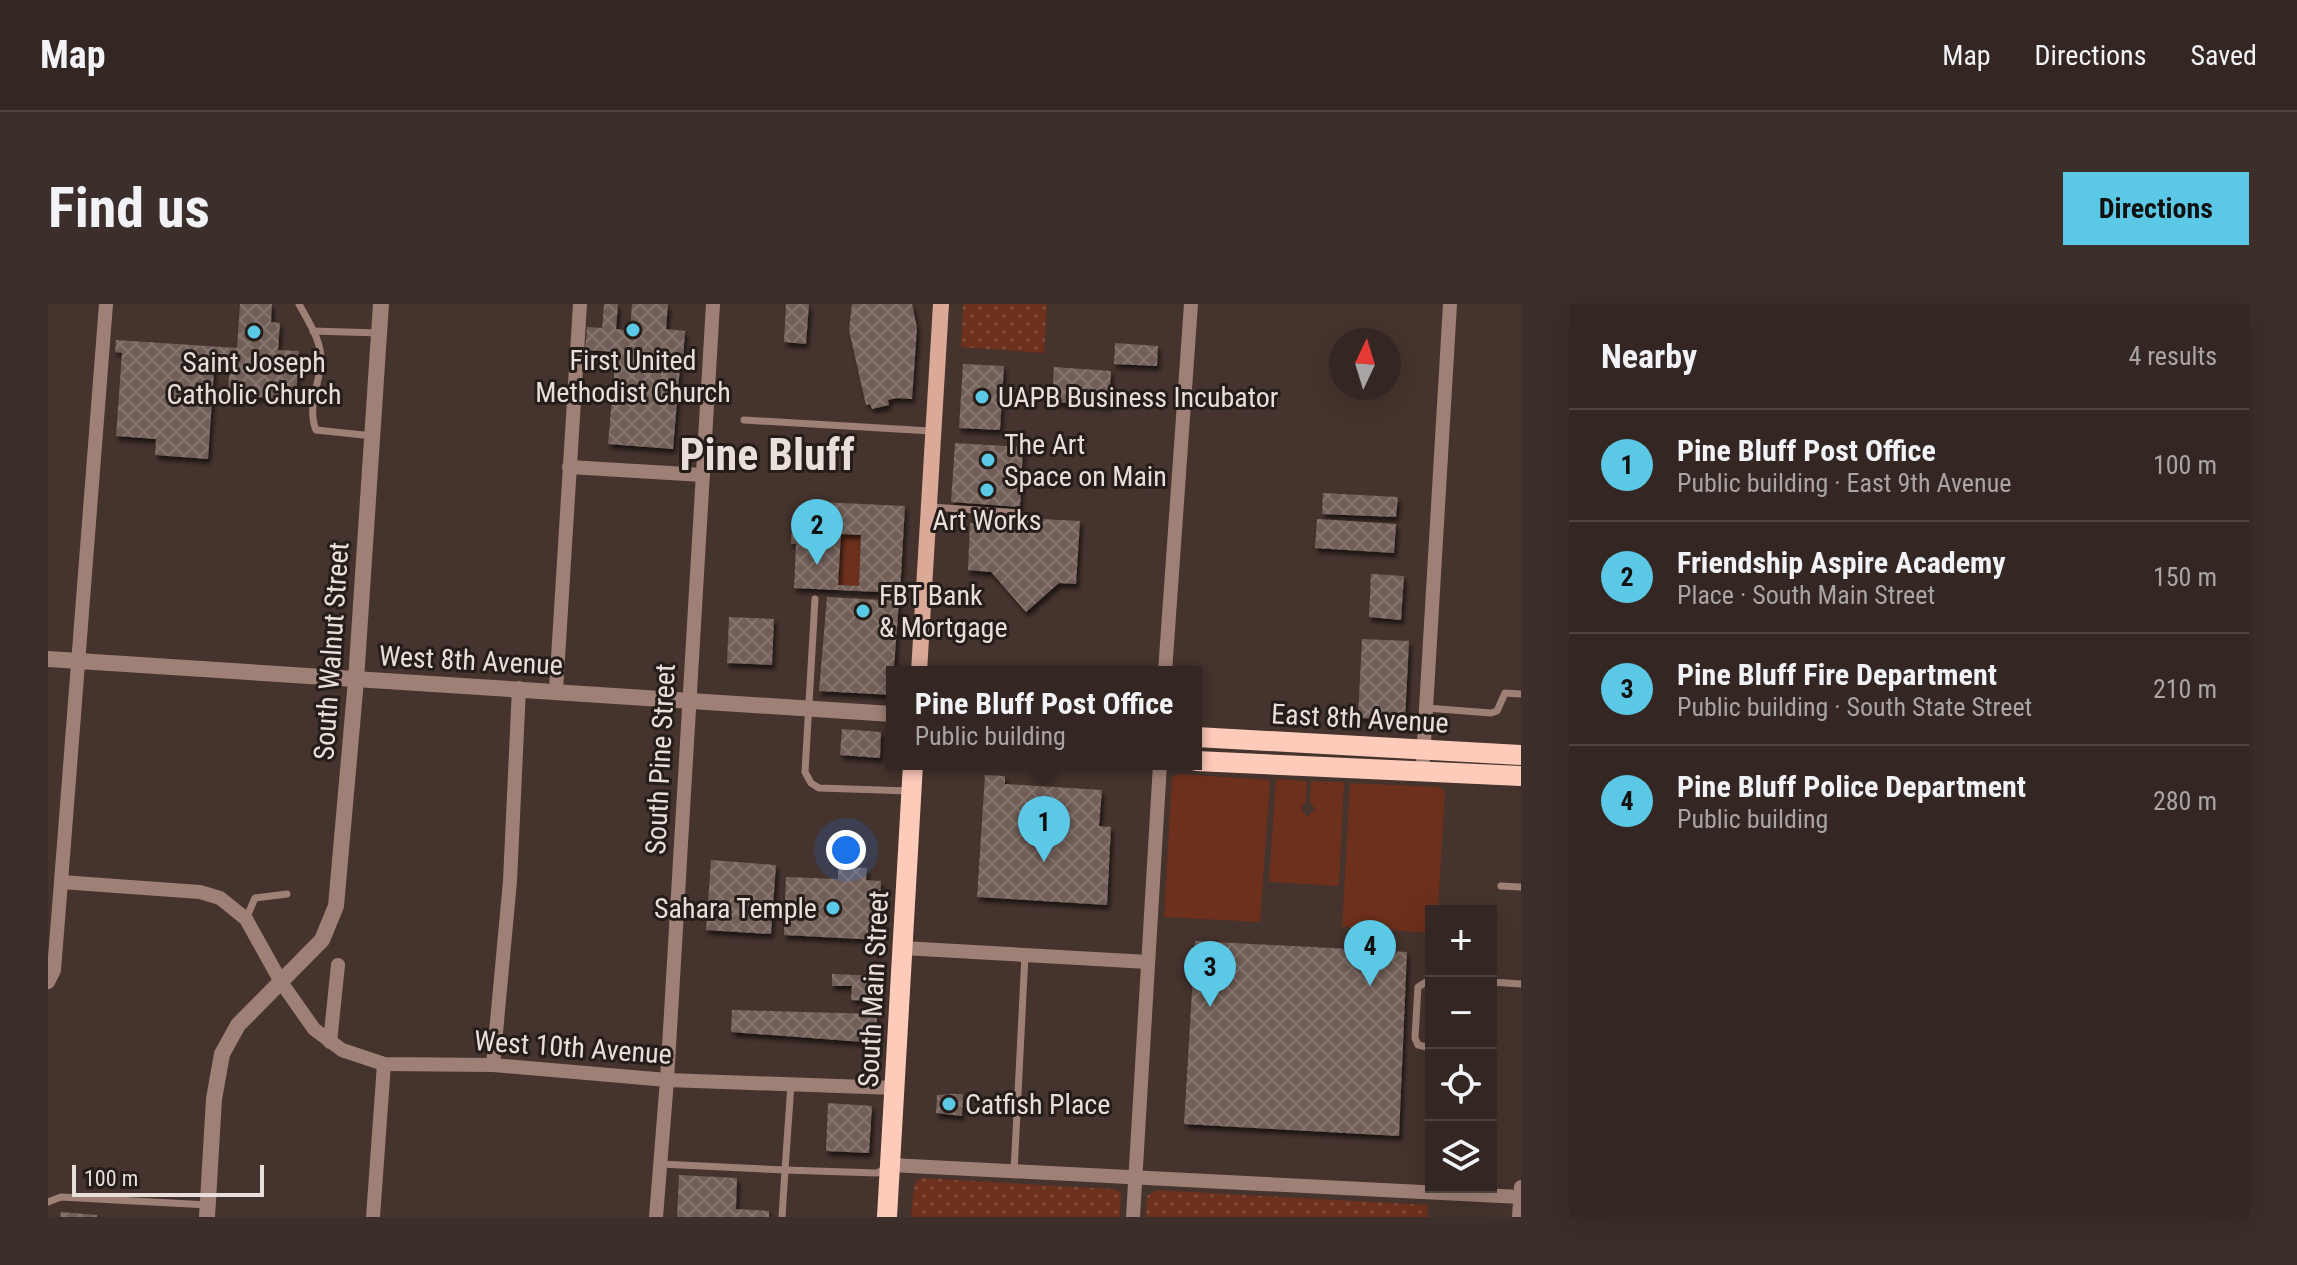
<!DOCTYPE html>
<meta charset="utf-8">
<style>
:root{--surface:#342622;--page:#3c2e2a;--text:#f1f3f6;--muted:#a9a5a5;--line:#4e4340;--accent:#5bc8e6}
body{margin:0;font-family:"Roboto Condensed",sans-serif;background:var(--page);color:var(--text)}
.controls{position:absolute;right:24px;bottom:24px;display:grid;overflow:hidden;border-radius:0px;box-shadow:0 8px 32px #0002}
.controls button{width:72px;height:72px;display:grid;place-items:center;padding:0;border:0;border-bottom:2px solid var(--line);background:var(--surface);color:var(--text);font:40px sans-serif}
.compass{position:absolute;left:1281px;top:24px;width:72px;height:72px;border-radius:50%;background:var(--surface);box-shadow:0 8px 32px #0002;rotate:4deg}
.scale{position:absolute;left:24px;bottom:20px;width:192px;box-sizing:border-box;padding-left:8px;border:4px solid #e9deda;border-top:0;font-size:22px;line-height:28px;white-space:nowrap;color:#e9deda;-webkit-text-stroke:6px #251d1a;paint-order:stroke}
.you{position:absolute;left:798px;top:546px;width:28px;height:28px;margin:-20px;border:6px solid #fff;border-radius:50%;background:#1a73e8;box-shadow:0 0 0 12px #1a73e833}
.badge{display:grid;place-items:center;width:52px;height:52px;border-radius:50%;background:var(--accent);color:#111;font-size:26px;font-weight:700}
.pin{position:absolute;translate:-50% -66px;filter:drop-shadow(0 2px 4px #0008)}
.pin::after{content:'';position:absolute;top:42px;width:28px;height:24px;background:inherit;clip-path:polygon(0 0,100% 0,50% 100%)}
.popup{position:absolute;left:838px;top:362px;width:316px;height:104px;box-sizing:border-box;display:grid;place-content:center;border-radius:0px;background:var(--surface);filter:drop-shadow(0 2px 6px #0005);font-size:26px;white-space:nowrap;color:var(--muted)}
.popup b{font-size:30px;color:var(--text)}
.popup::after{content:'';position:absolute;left:50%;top:100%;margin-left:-16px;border:16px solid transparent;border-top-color:var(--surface)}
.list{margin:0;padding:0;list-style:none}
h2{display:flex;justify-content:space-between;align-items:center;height:104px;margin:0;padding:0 32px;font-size:34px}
h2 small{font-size:26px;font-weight:400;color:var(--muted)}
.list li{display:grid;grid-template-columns:52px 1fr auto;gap:24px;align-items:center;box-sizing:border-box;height:112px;padding:0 32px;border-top:2px solid var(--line)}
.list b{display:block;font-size:30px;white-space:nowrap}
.list p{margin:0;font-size:26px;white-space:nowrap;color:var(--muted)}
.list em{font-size:26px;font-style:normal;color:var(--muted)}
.icon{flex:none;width:44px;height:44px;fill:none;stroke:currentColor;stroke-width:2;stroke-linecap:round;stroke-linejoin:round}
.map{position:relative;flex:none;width:1473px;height:913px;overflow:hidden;border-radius:0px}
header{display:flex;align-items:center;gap:48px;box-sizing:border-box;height:112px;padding:0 40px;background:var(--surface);border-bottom:2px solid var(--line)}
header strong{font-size:38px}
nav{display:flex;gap:44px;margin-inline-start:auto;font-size:28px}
.intro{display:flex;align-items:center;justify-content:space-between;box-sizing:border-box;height:192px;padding:0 48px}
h1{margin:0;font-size:56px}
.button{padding:20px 36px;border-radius:0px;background:var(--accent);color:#111;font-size:28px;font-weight:700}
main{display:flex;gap:48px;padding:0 48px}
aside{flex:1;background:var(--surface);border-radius:0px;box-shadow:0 8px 32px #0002}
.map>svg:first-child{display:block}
.grass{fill:#6c301c}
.park{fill:url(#park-dots)}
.building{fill:url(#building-cross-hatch);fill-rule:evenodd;filter:url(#shadow)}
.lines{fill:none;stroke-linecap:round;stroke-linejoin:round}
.service{stroke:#9f8076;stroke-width:7}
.minor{stroke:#9f8076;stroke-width:14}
.tertiary{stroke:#9f8076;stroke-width:16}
.secondary{stroke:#daa998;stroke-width:16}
.primary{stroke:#fecbba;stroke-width:20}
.poi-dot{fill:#5bc8e6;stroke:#251d1a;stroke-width:3}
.labels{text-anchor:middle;stroke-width:6;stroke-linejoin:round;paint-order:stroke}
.poi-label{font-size:28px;fill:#e9deda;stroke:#251d1a;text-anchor:start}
.street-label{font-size:28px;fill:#e9deda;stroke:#251d1a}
.town-label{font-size:44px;font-weight:bold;fill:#e9deda;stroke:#251d1a}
</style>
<header>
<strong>Map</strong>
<nav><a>Map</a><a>Directions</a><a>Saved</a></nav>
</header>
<div class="intro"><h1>Find us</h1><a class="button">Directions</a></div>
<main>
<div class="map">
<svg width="1473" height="913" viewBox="0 0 1473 913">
<defs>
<pattern id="park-dots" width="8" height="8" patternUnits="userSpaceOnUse" patternTransform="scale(2)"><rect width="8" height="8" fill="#6c301c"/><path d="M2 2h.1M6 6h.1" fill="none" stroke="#814e3c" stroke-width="1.8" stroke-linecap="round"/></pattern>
<pattern id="building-cross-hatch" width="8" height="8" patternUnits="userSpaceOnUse" patternTransform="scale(2)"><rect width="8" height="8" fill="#725f58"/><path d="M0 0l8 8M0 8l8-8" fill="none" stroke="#86766f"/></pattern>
<filter id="shadow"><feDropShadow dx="2.5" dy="4.5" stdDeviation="2" flood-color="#0009"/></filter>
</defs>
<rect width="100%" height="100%" fill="#45332d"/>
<g class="grass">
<polygon points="793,230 813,231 811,282 790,281"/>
<polygon points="1131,470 1222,476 1212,618 1116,613 1124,473"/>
<polygon points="1228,475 1259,477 1258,498 1253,504 1259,513 1267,505 1262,498 1263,477 1296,478 1291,582 1221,578"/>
<polygon points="1302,479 1391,483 1397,487 1390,607 1383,607 1383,629 1294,623"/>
</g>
<g class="park">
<polygon points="915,0 999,0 996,49 913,43"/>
<polygon points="873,874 1065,885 1073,888 1072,913 863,913 866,880"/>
<polygon points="1108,886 1380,901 1379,913 1098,913 1099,892"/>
</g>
<g class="building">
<polygon points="192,0 224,0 223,18 232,19 230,46 251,47 248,96 180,91 182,53 167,52 160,155 107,151 108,135 68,132 74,49 67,48 68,36 189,44"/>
<polygon points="556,0 570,0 568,25 582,27 584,0 620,0 618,25 637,27 635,56 623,55 623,62 632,62 625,145 560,140 568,48 537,46 539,23 554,24"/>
<polygon points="738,0 761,0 758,40 736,38"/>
<polygon points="804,0 864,0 869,24 864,95 849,94 840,96 841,101 824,105 822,100 818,101 801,26"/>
<polygon points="1067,39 1110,42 1109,62 1066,60"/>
<polygon points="915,60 956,62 952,126 911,124"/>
<polygon points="1006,63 1063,67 1061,102 1004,98"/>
<polygon points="907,139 975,143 972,203 903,198"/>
<polygon points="1275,189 1350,193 1348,213 1274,210"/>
<path d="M772,198L857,202L852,289L746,284L748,240H743L744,218L761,219L762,204L772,205ZM793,230L813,231L811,282L790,281Z"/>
<polygon points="954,213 1032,217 1028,280 1011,279 978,308 943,268 920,266 922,219 954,221"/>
<polygon points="1269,215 1348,220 1346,249 1267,244"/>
<polygon points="1323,270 1356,272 1353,316 1321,313"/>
<polygon points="779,293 851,297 844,391 771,387"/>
<polygon points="681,313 726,315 724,361 679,359"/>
<polygon points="1314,335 1361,337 1357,416 1310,414"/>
<polygon points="794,425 833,428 832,454 792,451"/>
<polygon points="937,471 957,472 957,480 1054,486 1051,522 1063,523 1059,601 929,593"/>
<polygon points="663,556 728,561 723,630 658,626"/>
<polygon points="790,563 819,564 818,576 833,577 831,636 736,631 738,573 790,575"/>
<polygon points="1147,637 1359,648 1351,832 1136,820"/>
<polygon points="784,670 829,672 827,697 803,696 804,682 784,682"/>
<polygon points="684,706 829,710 828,739 683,728"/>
<polygon points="902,790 915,790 914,812 888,809 889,791"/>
<polygon points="780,799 824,802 821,849 778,847"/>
<polygon points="631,871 689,874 688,905 721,907 721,913 629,913"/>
<polygon points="13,908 49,911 49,913 12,913"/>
</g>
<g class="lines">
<g class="service">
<path d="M251,0C260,17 274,37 273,58C271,80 259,104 268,126L325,132"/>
<polyline points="265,27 331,29"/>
<polyline points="696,116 883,127"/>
<polyline points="883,203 972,209"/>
<polyline points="767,295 757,468 763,479 771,484 862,487"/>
<polyline points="1378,404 1443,409 1449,407 1457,389 1473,390"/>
<polyline points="1453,582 1473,583"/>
<polyline points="198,615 207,594 239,590"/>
<polyline points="1383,675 1370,683 1367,734 1370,741 1383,744"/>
<polyline points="1443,678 1473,680"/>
<polyline points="612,860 737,866 743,780"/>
<polyline points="966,868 977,651"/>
<polyline points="0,898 13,893 160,901"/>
<polyline points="734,913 737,866 829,869 839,864"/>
</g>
<g class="minor">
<polyline points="521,163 655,171"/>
<polyline points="1117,368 1143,0"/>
<polyline points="508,386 532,0"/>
<polyline points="1375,455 1402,0"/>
<polyline points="13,578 152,588 172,594 198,615 233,678 266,725 294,746 336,760 445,761 619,776 847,784"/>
<polyline points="855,644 1100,658"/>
<polyline points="0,678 6,666 13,578 58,0"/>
<polyline points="282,738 290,661"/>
<polyline points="445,761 462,577 471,384"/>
<polyline points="843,861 1472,893"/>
<polyline points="325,913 336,760"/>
<polyline points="608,913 619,776 665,0"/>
<polyline points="1085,913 1112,460"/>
<polyline points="1471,913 1473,883"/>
</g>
<g class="tertiary">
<polyline points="0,355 844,410"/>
<polyline points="159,913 166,795 174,750 190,721 274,636 288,602 308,376 333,0"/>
</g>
<polyline class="secondary" points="871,368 893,0"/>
<g class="primary">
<polyline points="1148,433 1473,451"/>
<polyline points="1148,457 1473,472"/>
<polyline points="839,913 865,460"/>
</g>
</g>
<g class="poi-dot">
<circle cx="585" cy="26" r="8"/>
<circle cx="206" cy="28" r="8"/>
<circle cx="934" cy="93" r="8"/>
<circle cx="940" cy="156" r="8"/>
<circle cx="939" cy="186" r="8"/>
<circle cx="815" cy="307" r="8"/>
<circle cx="785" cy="604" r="8"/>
<circle cx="901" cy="800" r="8"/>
</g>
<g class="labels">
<g class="poi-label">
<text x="585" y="66" text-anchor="middle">First United<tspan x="585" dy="32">Methodist Church</tspan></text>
<text x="206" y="68" text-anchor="middle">Saint Joseph<tspan x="206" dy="32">Catholic Church</tspan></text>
<text x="950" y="103">UAPB Business Incubator</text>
<text x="956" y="150">The Art<tspan x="956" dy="32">Space on Main</tspan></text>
<text x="939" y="226" text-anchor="middle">Art Works</text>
<text x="831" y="301">FBT Bank<tspan x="831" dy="32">&amp; Mortgage</tspan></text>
<text x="769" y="614" text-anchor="end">Sahara Temple</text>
<text x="917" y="810">Catfish Place</text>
</g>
<g class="street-label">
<text transform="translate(283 347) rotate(-86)" y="10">South Walnut Street</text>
<text transform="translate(423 356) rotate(3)" y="10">West 8th Avenue</text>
<text transform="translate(1312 414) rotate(3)" y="10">East 8th Avenue</text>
<text transform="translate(612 455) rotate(-87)" y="10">South Pine Street</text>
<text transform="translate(825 685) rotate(-87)" y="10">South Main Street</text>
<text transform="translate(525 743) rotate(4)" y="10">West 10th Avenue</text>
</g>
<g class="town-label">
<text x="719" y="166">Pine Bluff</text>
</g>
</g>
</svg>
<div class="controls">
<button>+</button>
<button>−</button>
<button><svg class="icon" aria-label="locate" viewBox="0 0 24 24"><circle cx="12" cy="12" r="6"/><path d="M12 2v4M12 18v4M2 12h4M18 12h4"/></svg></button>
<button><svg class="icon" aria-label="layers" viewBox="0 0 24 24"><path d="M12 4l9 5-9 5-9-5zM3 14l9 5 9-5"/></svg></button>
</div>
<svg class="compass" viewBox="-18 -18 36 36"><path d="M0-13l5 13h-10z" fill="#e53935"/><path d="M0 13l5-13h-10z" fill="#a9a5a5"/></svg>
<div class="scale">100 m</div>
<div class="you"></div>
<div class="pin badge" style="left:996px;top:558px">1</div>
<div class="popup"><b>Pine Bluff Post Office</b>Public building</div>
<div class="pin badge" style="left:769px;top:261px">2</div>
<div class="pin badge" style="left:1162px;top:703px">3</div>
<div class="pin badge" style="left:1322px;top:682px">4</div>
</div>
<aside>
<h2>Nearby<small>4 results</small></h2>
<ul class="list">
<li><span class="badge">1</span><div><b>Pine Bluff Post Office</b><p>Public building · East 9th Avenue</p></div><em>100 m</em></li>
<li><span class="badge">2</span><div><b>Friendship Aspire Academy</b><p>Place · South Main Street</p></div><em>150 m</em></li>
<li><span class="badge">3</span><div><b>Pine Bluff Fire Department</b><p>Public building · South State Street</p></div><em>210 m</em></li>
<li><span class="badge">4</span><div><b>Pine Bluff Police Department</b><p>Public building</p></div><em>280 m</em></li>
</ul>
</aside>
</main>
